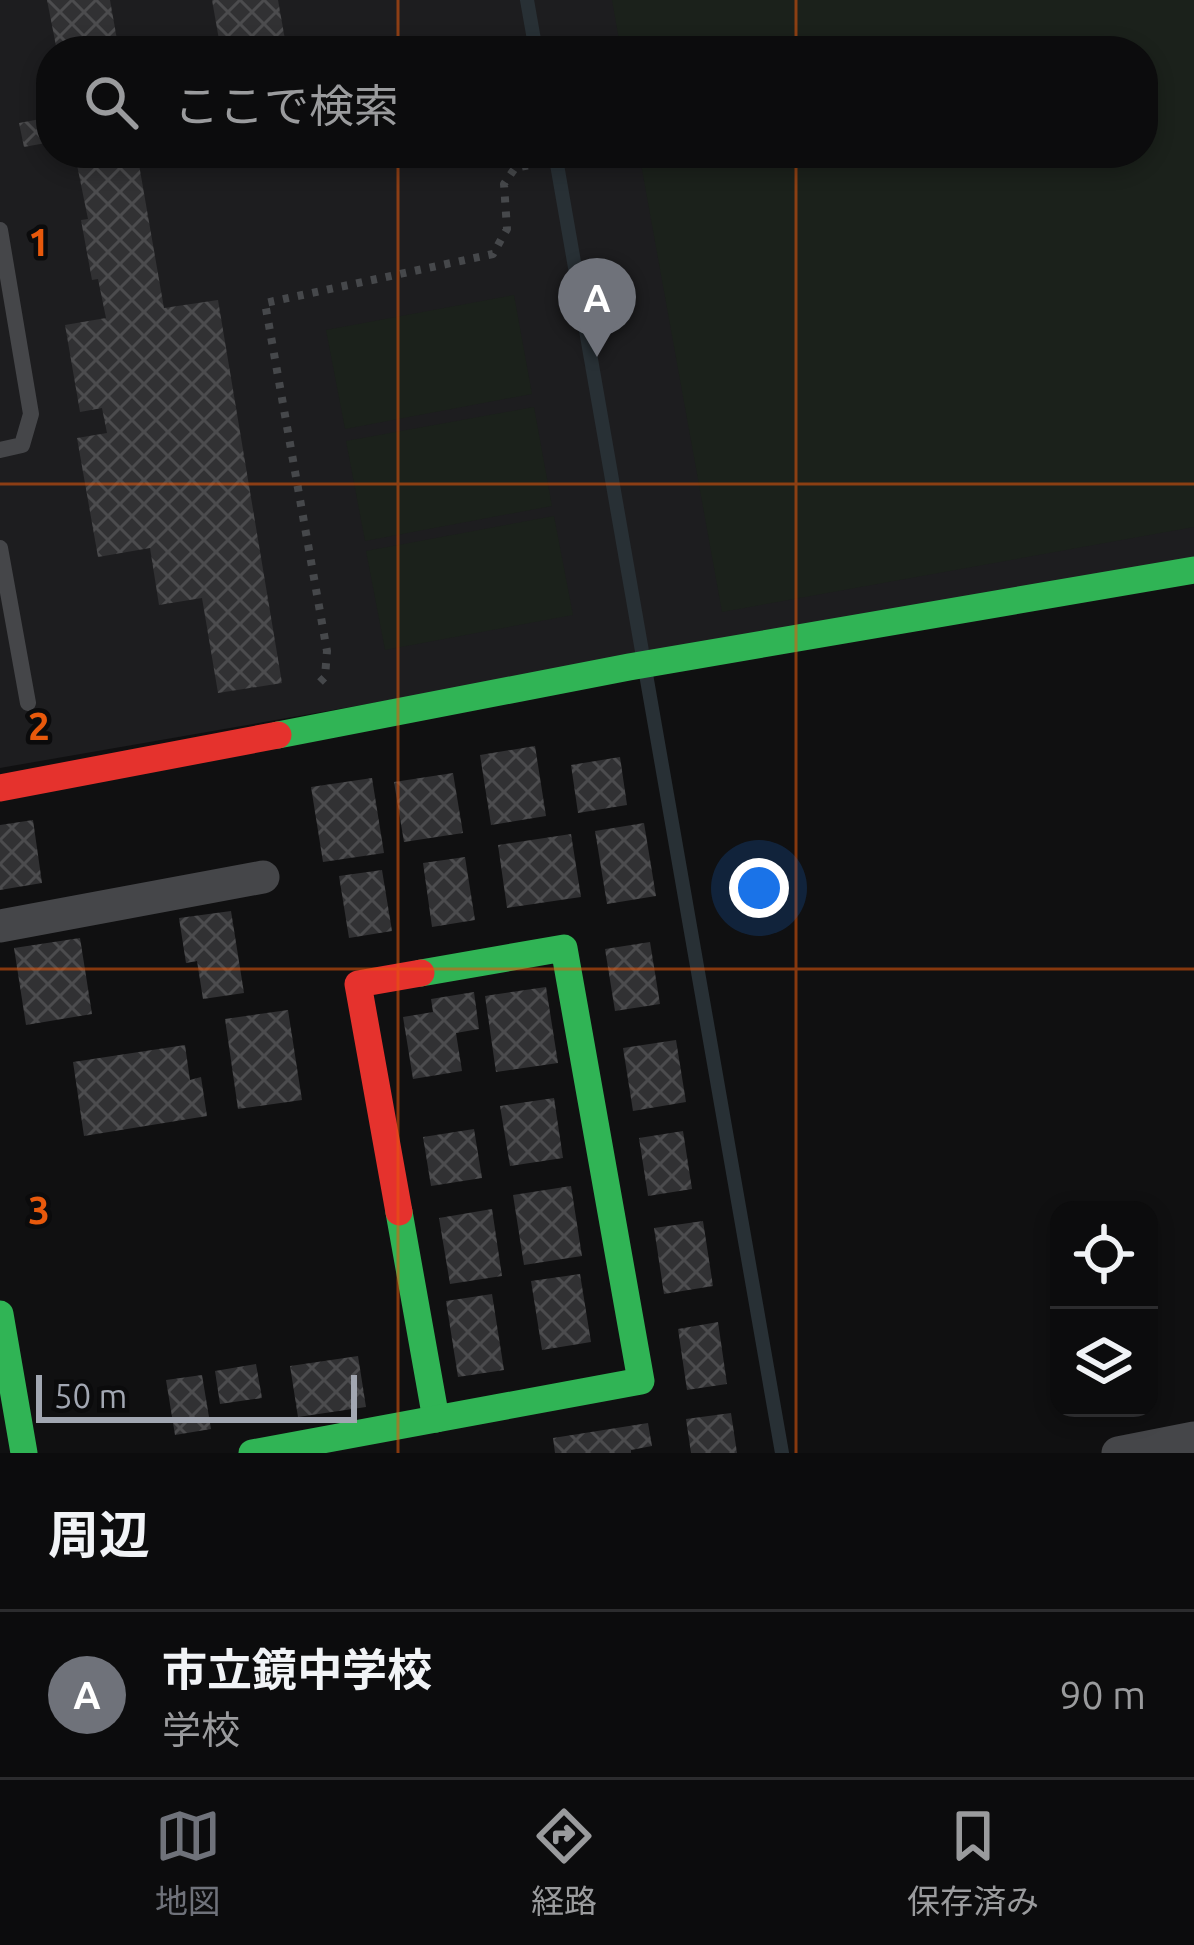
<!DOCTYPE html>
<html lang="ja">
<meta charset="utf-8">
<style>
:root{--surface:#0c0c0d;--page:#151516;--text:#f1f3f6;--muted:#9a9b9d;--line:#2c2c2e;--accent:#6f727a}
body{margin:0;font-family:Ubuntu,"Noto Sans JP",sans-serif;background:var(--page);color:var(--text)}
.controls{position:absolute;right:36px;bottom:36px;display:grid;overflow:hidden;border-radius:24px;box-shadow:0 6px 18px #0003}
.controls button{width:108px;height:108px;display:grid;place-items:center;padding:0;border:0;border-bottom:3px solid var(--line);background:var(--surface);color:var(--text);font:60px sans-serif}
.scale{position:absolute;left:36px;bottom:30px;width:321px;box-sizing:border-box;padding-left:12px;border:6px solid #a2a7b2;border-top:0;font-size:33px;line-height:42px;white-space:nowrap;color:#a2a7b2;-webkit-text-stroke:9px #0b0b0c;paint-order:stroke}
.you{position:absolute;left:759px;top:888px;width:42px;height:42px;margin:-30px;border:9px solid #fff;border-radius:50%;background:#1a73e8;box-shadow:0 0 0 18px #1a73e833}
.badge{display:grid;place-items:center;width:78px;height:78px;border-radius:50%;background:var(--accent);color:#fff;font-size:39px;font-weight:700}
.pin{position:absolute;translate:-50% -99px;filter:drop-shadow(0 3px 6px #0008)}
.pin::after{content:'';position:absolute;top:63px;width:42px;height:36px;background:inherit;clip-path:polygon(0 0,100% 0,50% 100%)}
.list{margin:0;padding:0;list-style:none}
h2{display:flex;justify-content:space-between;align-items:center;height:156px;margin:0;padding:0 48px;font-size:51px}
h2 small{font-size:39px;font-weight:400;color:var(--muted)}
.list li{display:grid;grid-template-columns:78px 1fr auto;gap:36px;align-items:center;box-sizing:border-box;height:168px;padding:0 48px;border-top:3px solid var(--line)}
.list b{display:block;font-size:45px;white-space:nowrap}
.list p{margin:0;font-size:39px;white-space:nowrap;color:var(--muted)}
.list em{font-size:39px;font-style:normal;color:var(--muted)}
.icon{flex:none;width:66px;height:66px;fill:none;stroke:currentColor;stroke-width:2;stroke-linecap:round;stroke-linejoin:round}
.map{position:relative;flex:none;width:1194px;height:1453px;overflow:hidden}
.search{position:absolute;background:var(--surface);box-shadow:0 6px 18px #0003;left:36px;right:36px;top:36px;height:132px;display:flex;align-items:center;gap:30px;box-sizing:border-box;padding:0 42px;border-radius:48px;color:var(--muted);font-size:45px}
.sheet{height:324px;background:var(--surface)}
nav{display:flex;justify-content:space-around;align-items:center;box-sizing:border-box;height:168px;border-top:3px solid var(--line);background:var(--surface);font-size:33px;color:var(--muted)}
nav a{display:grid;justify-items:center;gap:6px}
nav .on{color:var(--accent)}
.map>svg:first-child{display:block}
.built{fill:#1d1d1f;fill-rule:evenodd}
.grass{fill:#1b211b}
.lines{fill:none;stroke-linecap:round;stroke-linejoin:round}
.stream{stroke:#283035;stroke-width:14}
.building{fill:url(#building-cross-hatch)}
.path{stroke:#46484b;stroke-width:8;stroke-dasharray:6 9;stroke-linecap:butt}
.lane{stroke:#454649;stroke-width:16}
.street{stroke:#454649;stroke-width:33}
.fast{stroke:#30b455;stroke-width:27}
.jam{stroke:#e5322d;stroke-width:27}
.grid{fill:none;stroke:#e8590c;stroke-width:3;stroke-opacity:0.55}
.grid-label{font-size:39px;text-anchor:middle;font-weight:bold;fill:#e8590c;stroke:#0b0b0c;stroke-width:9;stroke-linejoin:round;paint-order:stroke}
</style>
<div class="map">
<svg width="1194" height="1453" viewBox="0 0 1194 1453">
<defs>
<pattern id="building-cross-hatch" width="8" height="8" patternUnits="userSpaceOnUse" patternTransform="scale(3)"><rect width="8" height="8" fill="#313133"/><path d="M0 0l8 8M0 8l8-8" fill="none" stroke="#4c4c4e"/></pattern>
</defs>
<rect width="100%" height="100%" fill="#101011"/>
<path class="built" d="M0,0H1194V560L0,768ZM51,51H1143V153H51Z"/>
<g class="grass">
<polygon points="612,0 1194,0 1194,527 722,612 639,153 1143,153 1143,51 621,51"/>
<polygon points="514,295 532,394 345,429 326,330"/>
<polygon points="534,407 552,506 365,541 346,441"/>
<polygon points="554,516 573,615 385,650 366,551"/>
</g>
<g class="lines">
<g class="stream">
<polyline points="527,0 536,51"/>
<polyline points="555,153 782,1453"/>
</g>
</g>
<g class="building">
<polygon points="47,0 110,0 119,51 57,51"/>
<polygon points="212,0 278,0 287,51 221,51"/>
<polygon points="51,117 51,142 24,147 19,123"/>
<polygon points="68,153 137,153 164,308 218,300 282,683 218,693 202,598 159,605 150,548 98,557 77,438 107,433 102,408 80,412 65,325 106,318 98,279 92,280 81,220 88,219 77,165 71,166"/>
<polygon points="535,746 546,816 491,825 480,755"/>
<polygon points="620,757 627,805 578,813 571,765"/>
<polygon points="453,773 463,833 404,842 394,782"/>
<polygon points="372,778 384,853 323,862 311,787"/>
<polygon points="33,820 42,883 0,890 0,825"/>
<polygon points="644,823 656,896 607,904 595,831"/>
<polygon points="571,834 581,897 507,908 498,845"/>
<polygon points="465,857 475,920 432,927 423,863"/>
<polygon points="382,870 392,931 349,938 339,876"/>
<polygon points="231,911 244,993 203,999 197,961 186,963 179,918"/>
<polygon points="80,938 92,1014 26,1025 14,948"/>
<polygon points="650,942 660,1004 615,1011 605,949"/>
<polygon points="546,987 558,1063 496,1072 485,996"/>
<polygon points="474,992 479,1029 456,1033 462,1071 413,1079 403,1017 433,1012 431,999"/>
<polygon points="288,1010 302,1100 238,1109 225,1019"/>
<polygon points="676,1040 686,1102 633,1111 623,1048"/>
<polygon points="185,1045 190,1080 201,1077 207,1116 84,1136 73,1062"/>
<polygon points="554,1098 563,1158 510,1166 500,1106"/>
<polygon points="474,1129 482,1178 431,1186 423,1137"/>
<polygon points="683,1131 692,1189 648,1196 639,1138"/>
<polygon points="571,1186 582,1256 524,1265 513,1195"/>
<polygon points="492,1209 502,1276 450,1284 439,1218"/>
<polygon points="703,1221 713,1286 664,1294 654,1228"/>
<polygon points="580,1274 591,1342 542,1350 531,1281"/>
<polygon points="492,1294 504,1370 458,1377 446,1301"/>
<polygon points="718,1322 727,1384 687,1390 678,1329"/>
<polygon points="358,1356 366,1407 298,1417 290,1366"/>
<polygon points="256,1364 262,1398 220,1404 215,1371"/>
<polygon points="202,1375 211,1429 175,1435 166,1380"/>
<polygon points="731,1413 737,1453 691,1453 686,1419"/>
<polygon points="648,1423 652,1446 631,1450 631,1453 555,1453 553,1438"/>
</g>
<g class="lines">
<polyline class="path" points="320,682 325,677 327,651 265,303 493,254 507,229 504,184 515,168 592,153"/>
<g class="lane">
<polyline points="0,230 31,414 22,445 0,450"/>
<polyline points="0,548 28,703"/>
</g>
<g class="street">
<polyline points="0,926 263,877"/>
<polyline points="1118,1453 1194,1438"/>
</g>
<g class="fast">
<polyline points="278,735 629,667 1194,570"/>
<polyline points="399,1212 436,1419"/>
<polyline points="0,1314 24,1453"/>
<polyline points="252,1453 641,1381 564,948 421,973"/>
</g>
<g class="jam">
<polyline points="0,788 278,735"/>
<polyline points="399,1212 358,984 421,973"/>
</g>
</g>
<path class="grid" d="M398,0V51M796,0V51M398,153V1453M796,153V1453M0,484H1194M0,969H1194"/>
<g class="grid-label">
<text x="39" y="256">1</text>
<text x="39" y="740">2</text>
<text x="39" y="1224">3</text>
</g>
</svg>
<div class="controls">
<button><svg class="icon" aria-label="locate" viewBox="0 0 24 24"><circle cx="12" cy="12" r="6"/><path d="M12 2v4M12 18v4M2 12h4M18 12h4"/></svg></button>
<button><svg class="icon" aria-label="layers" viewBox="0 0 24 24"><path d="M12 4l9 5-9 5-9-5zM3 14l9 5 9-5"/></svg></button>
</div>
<div class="scale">50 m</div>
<div class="you"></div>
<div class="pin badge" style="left:597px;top:357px">A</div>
<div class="search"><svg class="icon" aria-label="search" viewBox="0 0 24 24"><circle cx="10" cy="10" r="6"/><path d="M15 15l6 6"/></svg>ここで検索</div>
</div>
<section class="sheet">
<h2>周辺<small></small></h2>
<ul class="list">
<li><span class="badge">A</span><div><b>市立鏡中学校</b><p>学校</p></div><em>90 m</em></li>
</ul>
</section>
<nav>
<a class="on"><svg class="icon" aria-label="map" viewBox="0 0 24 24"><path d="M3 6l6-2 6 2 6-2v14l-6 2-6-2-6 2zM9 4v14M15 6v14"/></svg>地図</a>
<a><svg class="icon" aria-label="directions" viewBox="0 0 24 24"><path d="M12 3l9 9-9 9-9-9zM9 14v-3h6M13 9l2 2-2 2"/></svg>経路</a>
<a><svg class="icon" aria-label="saved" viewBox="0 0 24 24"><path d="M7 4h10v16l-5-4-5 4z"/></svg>保存済み</a>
</nav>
